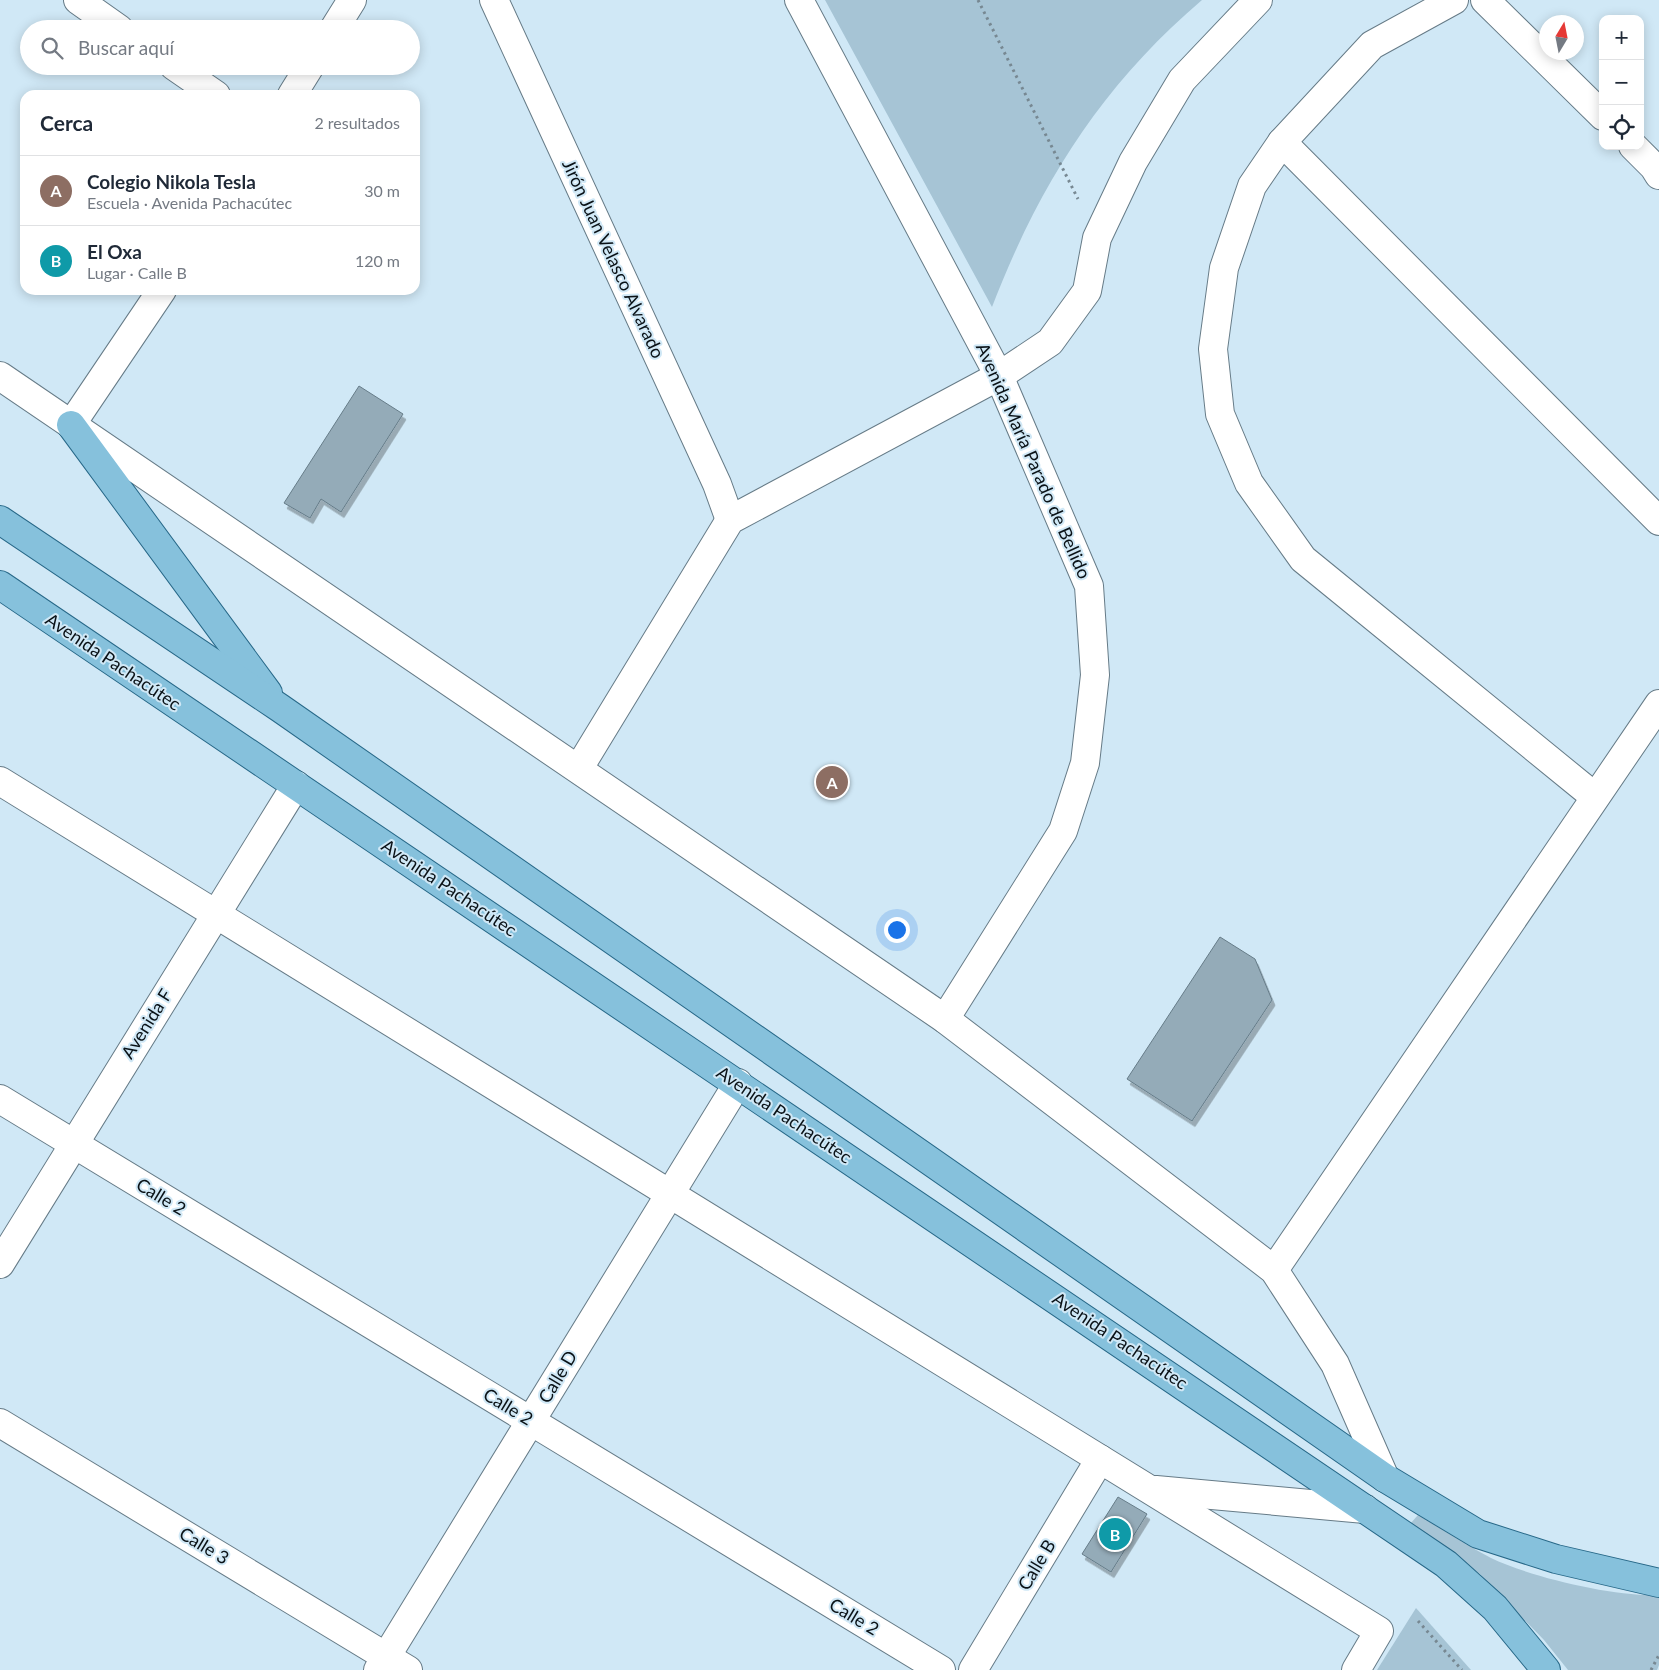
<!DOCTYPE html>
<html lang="es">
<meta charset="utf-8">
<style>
:root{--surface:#fff;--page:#f2f2f3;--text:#1f2937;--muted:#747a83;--line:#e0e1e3;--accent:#0b8043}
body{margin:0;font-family:Lato,sans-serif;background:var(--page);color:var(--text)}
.controls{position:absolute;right:15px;top:15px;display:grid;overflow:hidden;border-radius:10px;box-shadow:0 2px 12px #0003}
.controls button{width:45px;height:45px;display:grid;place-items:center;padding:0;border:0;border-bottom:1px solid var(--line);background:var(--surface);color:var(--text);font:25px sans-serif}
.compass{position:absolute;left:1539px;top:15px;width:45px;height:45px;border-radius:50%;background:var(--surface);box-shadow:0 2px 12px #0003;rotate:10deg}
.you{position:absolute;left:896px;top:929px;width:18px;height:18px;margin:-12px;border:4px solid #fff;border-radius:50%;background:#1a73e8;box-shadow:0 0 0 8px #1a73e833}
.badge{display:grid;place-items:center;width:32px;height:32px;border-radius:50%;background:var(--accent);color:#fff;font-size:16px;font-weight:700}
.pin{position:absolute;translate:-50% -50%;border:2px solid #fff;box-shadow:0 1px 5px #0006}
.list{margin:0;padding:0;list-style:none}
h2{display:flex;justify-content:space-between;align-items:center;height:65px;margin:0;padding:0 20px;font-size:21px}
h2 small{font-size:16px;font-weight:400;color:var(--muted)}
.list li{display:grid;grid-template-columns:32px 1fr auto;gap:15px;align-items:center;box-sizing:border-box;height:70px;padding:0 20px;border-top:1px solid var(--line)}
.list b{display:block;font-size:19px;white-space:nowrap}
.list p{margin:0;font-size:16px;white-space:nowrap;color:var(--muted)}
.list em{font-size:16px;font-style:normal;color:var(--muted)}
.icon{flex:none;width:28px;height:28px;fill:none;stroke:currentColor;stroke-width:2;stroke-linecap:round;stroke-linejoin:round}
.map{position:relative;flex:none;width:1659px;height:1670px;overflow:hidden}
.search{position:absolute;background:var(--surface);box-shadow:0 2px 12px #0003;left:20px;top:20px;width:400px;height:55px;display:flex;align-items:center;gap:12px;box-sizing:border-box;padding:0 18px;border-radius:28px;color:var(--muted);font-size:19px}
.panel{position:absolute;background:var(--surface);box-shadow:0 2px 12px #0003;left:20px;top:90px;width:400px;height:205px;border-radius:15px}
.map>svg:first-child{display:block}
.green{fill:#a6c4d5}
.building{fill:#94abb8;stroke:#667c88;filter:url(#shadow)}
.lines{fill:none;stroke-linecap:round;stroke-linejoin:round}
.minor-casing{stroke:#667b87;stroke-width:30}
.major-casing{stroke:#276888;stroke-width:30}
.path{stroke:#778892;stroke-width:3;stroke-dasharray:2.5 4;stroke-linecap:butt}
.minor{stroke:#fff;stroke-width:28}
.major{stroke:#86c1dc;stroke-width:28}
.labels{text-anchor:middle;stroke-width:4;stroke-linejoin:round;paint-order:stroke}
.street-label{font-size:18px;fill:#0a1217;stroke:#d0e8f6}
</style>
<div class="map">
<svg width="1659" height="1670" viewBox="0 0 1659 1670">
<defs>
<filter id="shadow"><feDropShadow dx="3" dy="5.5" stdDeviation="0" flood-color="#0004"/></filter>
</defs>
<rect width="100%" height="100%" fill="#d0e8f6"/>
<g class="green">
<path d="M825,0H1202C1101,86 1039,185 992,307Z"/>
<path d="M1418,1515C1442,1529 1466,1545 1491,1558C1530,1577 1615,1597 1659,1595V1665L1657,1670H1568L1544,1640L1480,1574L1410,1524Z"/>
<polygon points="1416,1608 1471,1670 1377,1670"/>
</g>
<g class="building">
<polygon points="359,386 403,414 341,512 321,499 310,518 284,503"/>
<polygon points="1220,937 1255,959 1272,1000 1192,1121 1127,1079"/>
<polygon points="1118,1497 1147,1514 1111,1572 1082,1554"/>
</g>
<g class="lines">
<g class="minor-casing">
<g id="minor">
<polyline points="78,0 119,29"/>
<polyline points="494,0 717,484 730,520"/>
<polyline points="799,0 999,376 1089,586 1095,675 1085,763 1063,831 945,1019"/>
<polyline points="1454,0 1372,45 1282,142 1252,186 1224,268 1213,349 1220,414 1249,483 1303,559 1595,797"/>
<polyline points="1485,0 1603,116"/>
<polyline points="334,29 352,0"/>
<polyline points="174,66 216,95"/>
<polyline points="292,95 310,66"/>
<polyline points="1282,142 1659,521"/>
<polyline points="1633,146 1654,167 1659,175"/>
<polyline points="0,376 945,1019 1274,1270 1335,1364 1385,1478"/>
<polyline points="71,425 162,290"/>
<polyline points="579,768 730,520 999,376 1050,342 1087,291 1097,238 1133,162 1182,80 1258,0"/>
<polyline points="0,781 1379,1631 1356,1670"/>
<polyline points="0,1099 941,1670"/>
<polyline points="0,1264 296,785"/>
<polyline points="1274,1270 1659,704"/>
<polyline points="0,1423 408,1670"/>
<polyline points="1156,1490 1365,1509"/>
<polyline points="378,1670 738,1083"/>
<polyline points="973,1670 1100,1459"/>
</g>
</g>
<g class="major-casing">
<g id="major">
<polyline points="71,425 268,693"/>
<polyline points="0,520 280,708 1385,1478 1478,1534 1556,1559 1659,1583"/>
<polyline points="0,585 1446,1564 1495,1608 1546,1670"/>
</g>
</g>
<g class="path">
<polyline points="978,0 1078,199"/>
<polyline points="1418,1621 1462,1670"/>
<polyline points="1651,1670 1659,1655"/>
</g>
<use href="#minor" class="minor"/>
<use href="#major" class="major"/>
</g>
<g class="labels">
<g class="street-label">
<text transform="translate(613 259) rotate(65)" y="6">Jirón Juan Velasco Alvarado</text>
<text transform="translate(1033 461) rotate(66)" y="6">Avenida María Parado de Bellido</text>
<text transform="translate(113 662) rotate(34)" y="6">Avenida Pachacútec</text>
<text transform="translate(449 888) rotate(34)" y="6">Avenida Pachacútec</text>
<text transform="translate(147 1024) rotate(-58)" y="6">Avenida F</text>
<text transform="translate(784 1115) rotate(34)" y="6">Avenida Pachacútec</text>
<text transform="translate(161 1197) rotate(31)" y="6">Calle 2</text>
<text transform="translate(1120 1341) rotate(34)" y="6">Avenida Pachacútec</text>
<text transform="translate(558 1377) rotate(-59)" y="6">Calle D</text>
<text transform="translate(508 1407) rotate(31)" y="6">Calle 2</text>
<text transform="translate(204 1546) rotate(31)" y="6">Calle 3</text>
<text transform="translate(1037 1565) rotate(-59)" y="6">Calle B</text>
<text transform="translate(854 1617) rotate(31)" y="6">Calle 2</text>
</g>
</g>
</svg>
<div class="controls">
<button>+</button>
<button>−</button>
<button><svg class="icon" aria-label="locate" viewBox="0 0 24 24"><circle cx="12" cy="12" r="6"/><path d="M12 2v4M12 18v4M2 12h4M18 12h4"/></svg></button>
</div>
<svg class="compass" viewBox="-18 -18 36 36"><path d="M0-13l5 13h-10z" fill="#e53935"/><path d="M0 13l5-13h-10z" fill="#747a83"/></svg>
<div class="you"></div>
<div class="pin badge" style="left:832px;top:782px;background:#8d6e63">A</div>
<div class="pin badge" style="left:1115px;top:1534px;background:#0f9aa8">B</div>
<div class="search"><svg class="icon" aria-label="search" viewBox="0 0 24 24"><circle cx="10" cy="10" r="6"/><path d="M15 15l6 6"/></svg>Buscar aquí</div>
<section class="panel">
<h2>Cerca<small>2 resultados</small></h2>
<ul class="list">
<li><span class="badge" style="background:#8d6e63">A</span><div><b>Colegio Nikola Tesla</b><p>Escuela · Avenida Pachacútec</p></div><em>30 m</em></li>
<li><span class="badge" style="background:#0f9aa8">B</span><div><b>El Oxa</b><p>Lugar · Calle B</p></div><em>120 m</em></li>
</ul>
</section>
</div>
